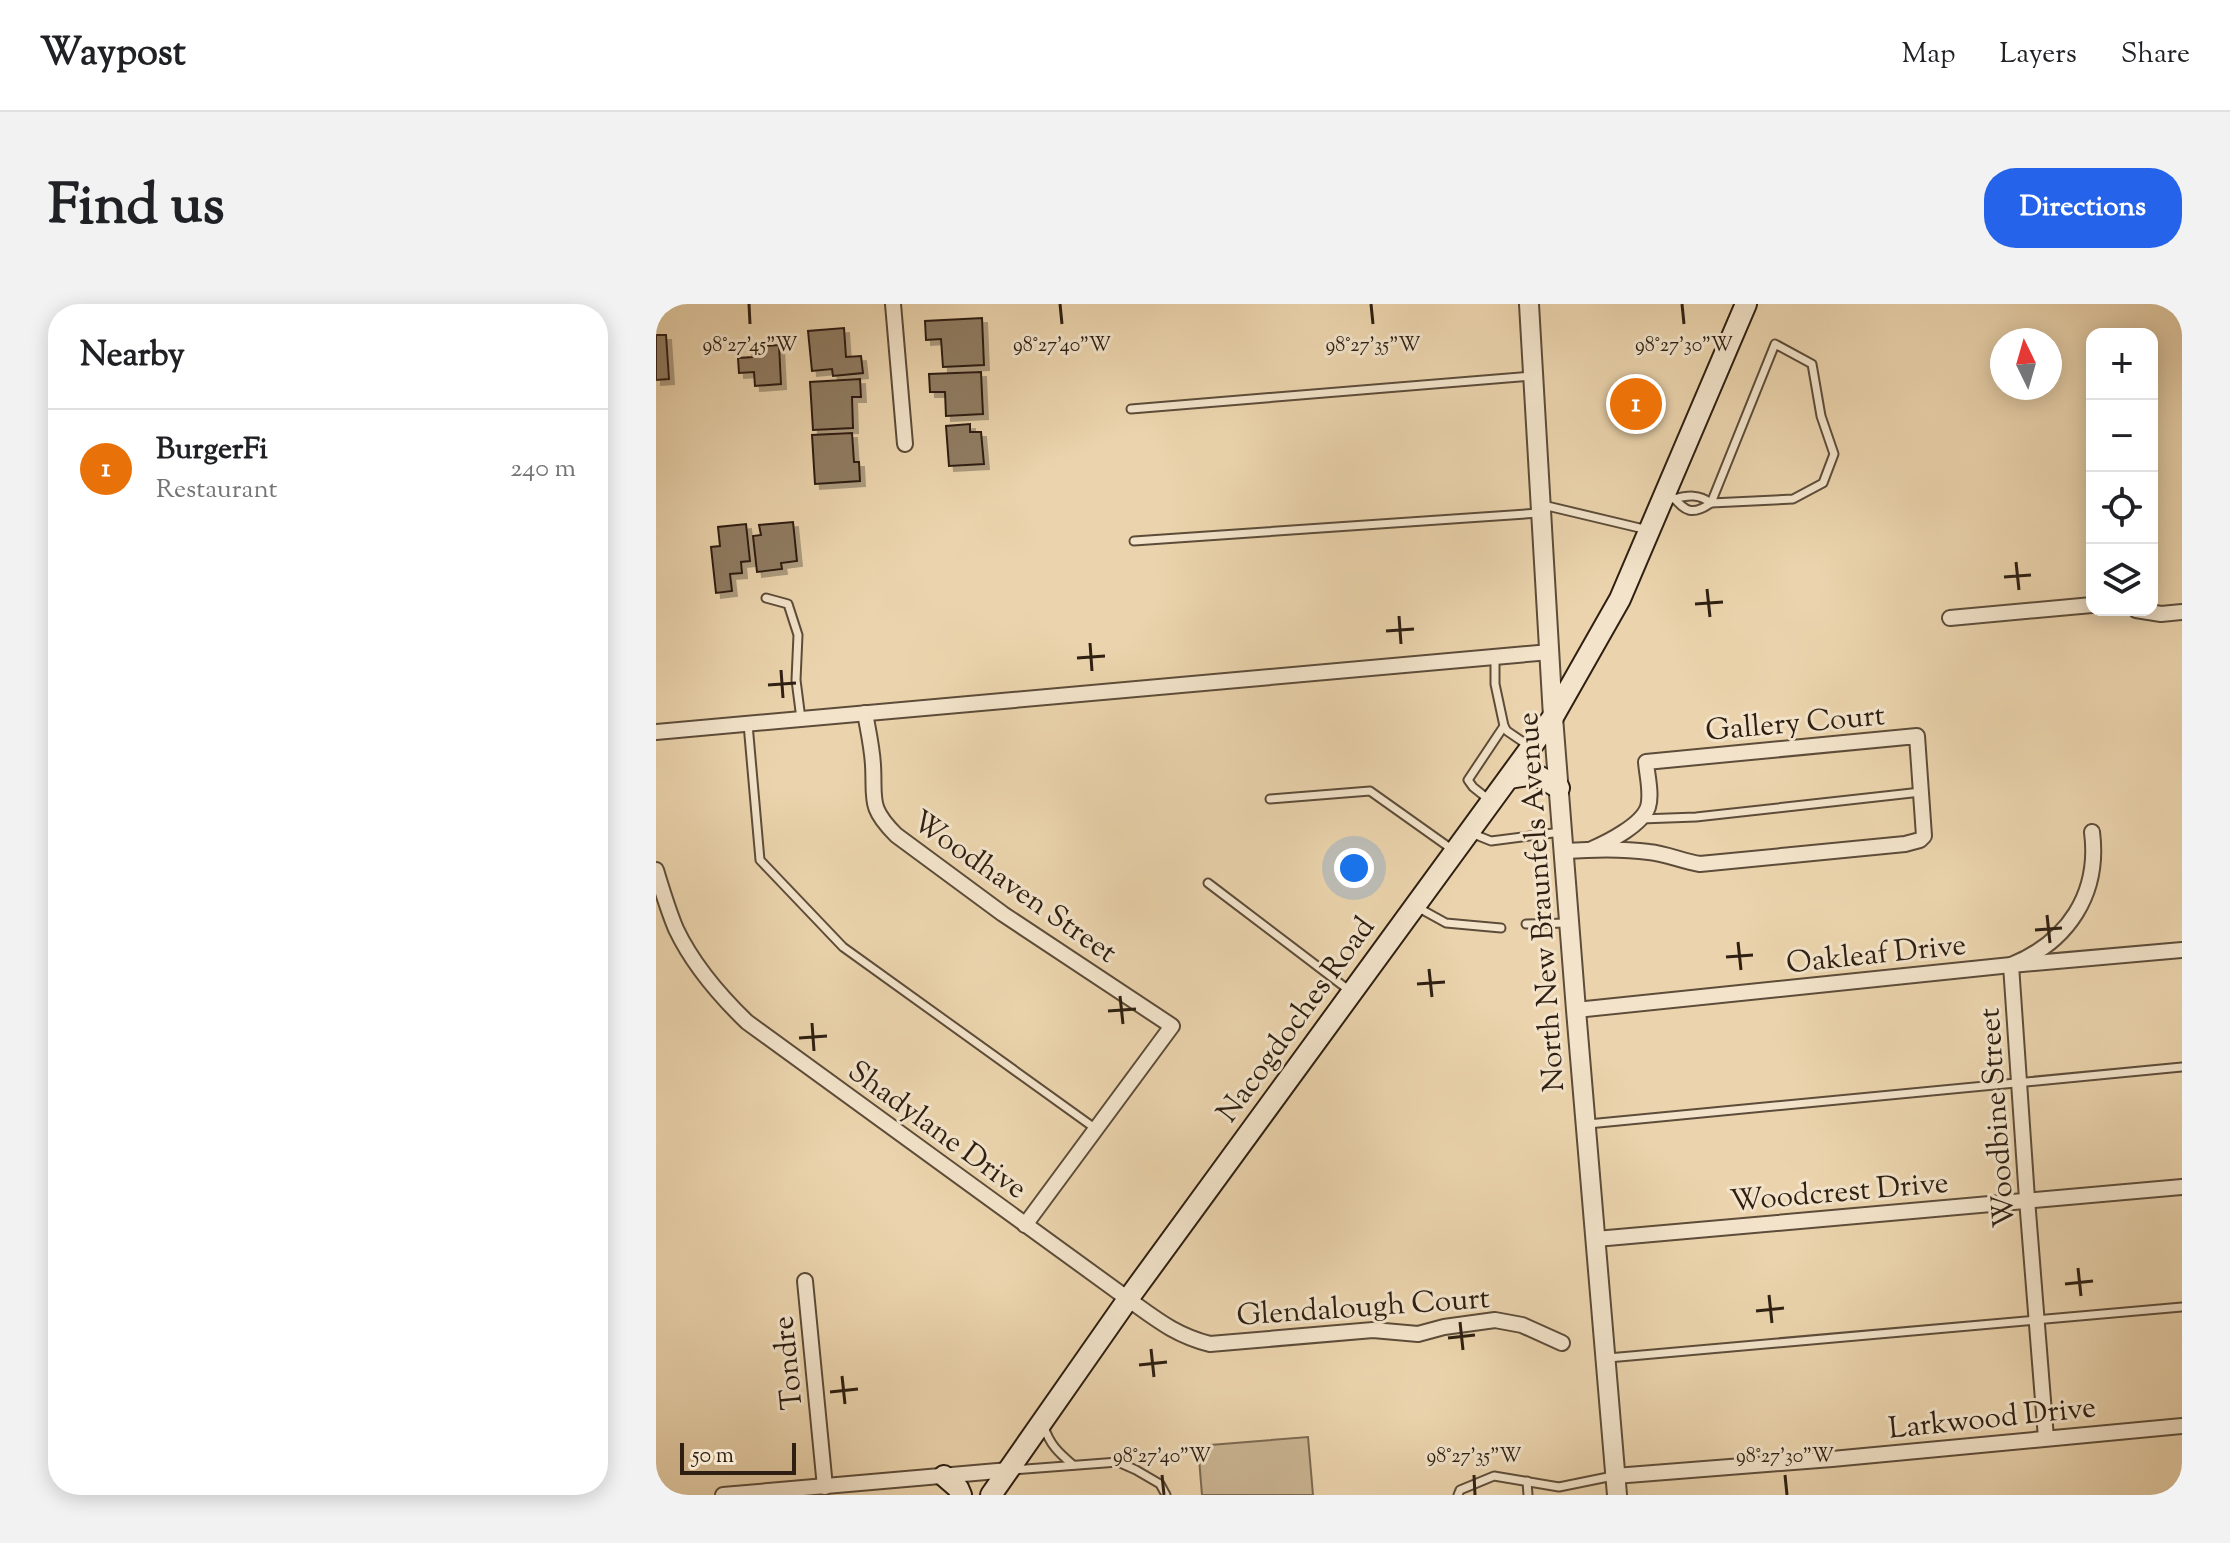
<!DOCTYPE html>
<meta charset="utf-8">
<style>
:root{--surface:#fff;--page:#f2f2f2;--text:#202124;--muted:#757577;--line:#e0e0e0;--accent:#2563eb}
body{margin:0;font-family:"Sorts Mill Goudy",serif;background:var(--page);color:var(--text)}
.controls{position:absolute;right:24px;top:24px;display:grid;overflow:hidden;border-radius:16px;box-shadow:0 4px 20px #0003}
.controls button{width:72px;height:72px;display:grid;place-items:center;padding:0;border:0;border-bottom:2px solid var(--line);background:var(--surface);color:var(--text);font:40px sans-serif}
.compass{position:absolute;left:1334px;top:24px;width:72px;height:72px;border-radius:50%;background:var(--surface);box-shadow:0 4px 20px #0003;rotate:355deg}
.scale{position:absolute;left:24px;bottom:20px;width:116px;box-sizing:border-box;padding-left:8px;border:4px solid #2e1f12;border-top:0;font-size:22px;line-height:28px;white-space:nowrap;color:#2e1f12;-webkit-text-stroke:6px #f2e3ca;paint-order:stroke}
.you{position:absolute;left:698px;top:564px;width:28px;height:28px;margin:-20px;border:6px solid #fff;border-radius:50%;background:#1a73e8;box-shadow:0 0 0 12px #1a73e833}
.badge{display:grid;place-items:center;width:52px;height:52px;border-radius:50%;background:var(--accent);color:#fff;font-size:26px;font-weight:700}
.pin{position:absolute;translate:-50% -50%;border:4px solid #fff;box-shadow:0 2px 8px #0006}
.list{margin:0;padding:0;list-style:none}
h2{display:flex;justify-content:space-between;align-items:center;height:104px;margin:0;padding:0 32px;font-size:34px}
h2 small{font-size:26px;font-weight:400;color:var(--muted)}
.list li{display:grid;grid-template-columns:52px 1fr auto;gap:24px;align-items:center;box-sizing:border-box;height:120px;padding:0 32px;border-top:2px solid var(--line)}
.list b{display:block;font-size:30px;white-space:nowrap}
.list p{margin:0;font-size:26px;white-space:nowrap;color:var(--muted)}
.list em{font-size:26px;font-style:normal;color:var(--muted)}
.icon{flex:none;width:44px;height:44px;fill:none;stroke:currentColor;stroke-width:2;stroke-linecap:round;stroke-linejoin:round}
.map{position:relative;flex:none;width:1526px;height:1191px;overflow:hidden;border-radius:32px}
header{display:flex;align-items:center;gap:48px;box-sizing:border-box;height:112px;padding:0 40px;background:var(--surface);border-bottom:2px solid var(--line)}
header strong{font-size:38px}
nav{display:flex;gap:44px;margin-inline-start:auto;font-size:28px}
.intro{display:flex;align-items:center;justify-content:space-between;box-sizing:border-box;height:192px;padding:0 48px}
h1{margin:0;font-size:56px}
.button{padding:20px 36px;border-radius:32px;background:var(--accent);color:#fff;font-size:28px;font-weight:700}
main{display:flex;gap:48px;padding:0 48px}
aside{flex:1;background:var(--surface);border-radius:32px;box-shadow:0 4px 20px #0003}
.map>svg:first-child{display:block}
.green{fill:#cbb593;stroke:#7c6a52;stroke-width:2}
.building{fill:#907d63;stroke:#2e1f12;stroke-width:2;filter:url(#shadow)}
.lines{fill:none;stroke-linecap:round;stroke-linejoin:round}
.service-casing{stroke:#5d4c39;stroke-width:11}
.minor-casing{stroke:#5d4c39;stroke-width:18}
.tertiary-casing{stroke:#5d4c39;stroke-width:22}
.secondary-casing{stroke:#2e1f12;stroke-width:24}
.service{stroke:#f2e3ca;stroke-width:7}
.minor{stroke:#f2e3ca;stroke-width:14}
.tertiary{stroke:#f2e3ca;stroke-width:18}
.secondary{stroke:#f2e3ca;stroke-width:20}
.ticks{fill:none;stroke:#2e1f12;stroke-width:3}
.labels{text-anchor:middle;stroke-width:6;stroke-linejoin:round;paint-order:stroke}
.street-label{font-size:30px;fill:#2e1f12;stroke:#f2e3ca}
.ticks-label{font-size:20px;text-anchor:middle;fill:#2e1f12;stroke:#f2e3ca;stroke-width:6;stroke-linejoin:round;paint-order:stroke}
</style>
<header>
<strong>Waypost</strong>
<nav><a>Map</a><a>Layers</a><a>Share</a></nav>
</header>
<div class="intro"><h1>Find us</h1><a class="button">Directions</a></div>
<main>
<aside>
<h2>Nearby<small></small></h2>
<ul class="list">
<li><span class="badge" style="background:#e8710a">1</span><div><b>BurgerFi</b><p>Restaurant</p></div><em>240 m</em></li>
</ul>
</aside>
<div class="map">
<svg width="1526" height="1191" viewBox="0 0 1526 1191">
<defs>
<filter id="shadow"><feDropShadow dx="5" dy="5" stdDeviation="0" flood-color="#0004"/></filter>
</defs>
<rect width="100%" height="100%" fill="#ebd4ad"/>
<filter id="stains"><feTurbulence type="fractalNoise" baseFrequency=".0025" numOctaves="4"/><feColorMatrix values="0 0 0 0 .2 0 0 0 0 .09 0 0 0 0 .02 0 0 0 .5 -.17"/></filter>
<radialGradient id="worn" r=".72"><stop offset=".6" stop-color="#630" stop-opacity="0"/><stop offset="1" stop-color="#630" stop-opacity=".3"/></radialGradient>
<polygon class="green" points="652,1133 657,1191 546,1191 542,1142"/>
<g class="building">
<polygon points="326,14 328,61 287,63 285,35 270,36 269,17"/>
<polygon points="188,24 190,53 205,52 207,69 177,72 176,65 156,67 152,27"/>
<polygon points="0,31 10,31 13,75 0,76"/>
<polygon points="123,41 125,80 99,82 98,68 83,69 82,54 97,53 96,43"/>
<polygon points="325,68 327,110 290,112 289,88 274,88 273,70"/>
<polygon points="204,75 205,93 196,93 197,124 157,126 154,78"/>
<polygon points="314,120 314,128 325,128 328,160 293,162 290,122"/>
<polygon points="196,129 198,158 203,158 204,177 159,180 156,131"/>
<polygon points="137,218 141,257 125,259 126,265 101,268 97,232 105,231 103,221"/>
<polygon points="90,220 94,257 85,258 86,269 74,270 76,287 60,289 55,243 64,242 62,223"/>
</g>
<g class="lines">
<g class="service-casing">
<g id="service">
<polyline points="475,105 875,72"/>
<path d="M1012,188C1027,203 1032,215 1055,199L1137,195L1167,179L1178,150L1165,112L1156,60L1119,40L1055,199"/>
<path d="M1018,195C1032,191 1043,190 1055,199"/>
<polyline points="887,201 992,226"/>
<polyline points="478,237 883,209"/>
<polyline points="110,294 132,300 142,331 140,376 145,415"/>
<polyline points="839,353 839,380 848,422 851,427 873,442"/>
<polyline points="92,420 104,556 187,643 440,825"/>
<polyline points="614,495 714,487 797,546"/>
<polyline points="832,495 817,483 812,476 848,422"/>
<polyline points="985,515 1040,513 1265,488"/>
<polyline points="815,529 835,537 905,528"/>
<polyline points="552,579 694,687"/>
<polyline points="761,603 790,619 845,624"/>
<polyline points="870,620 911,619"/>
<polyline points="932,820 1526,763"/>
<polyline points="952,1054 1526,1003"/>
<path d="M388,1122C393,1140 403,1149 417,1161"/>
<polyline points="357,1166 462,1158 480,1166 504,1180 510,1191"/>
<polyline points="871,1177 872,1191"/>
<polyline points="802,1191 804,1186 838,1172 903,1183 957,1172"/>
</g>
</g>
<g class="minor-casing">
<g id="minor">
<polyline points="237,0 249,140"/>
<polyline points="1480,306 1505,310 1526,308"/>
<polyline points="1294,314 1436,301"/>
<path d="M209,409C212,426 216,443 217,461C219,496 212,503 240,531L347,610L516,722L369,921"/>
<polyline points="0,428 894,348"/>
<path d="M909,547C937,545 965,544 993,548C1011,550 1026,557 1044,560L1249,540L1264,536L1268,532L1261,432L990,458C991,471 996,490 992,503C986,521 952,538 936,545"/>
<path d="M0,566C6,586 12,606 20,625C37,661 63,691 91,718L472,995C500,1015 519,1031 554,1040L717,1026L762,1030L788,1023L839,1016L866,1021L906,1039"/>
<polyline points="920,706 1355,661 1526,646"/>
<polyline points="940,935 1526,883"/>
<polyline points="149,977 169,1183"/>
<path d="M1390,1134L1371,895L1355,661C1412,638 1444,590 1436,528"/>
<polyline points="959,1172 1176,1155 1526,1122"/>
<polyline points="67,1191 353,1166"/>
</g>
</g>
<g class="tertiary-casing">
<polyline id="tertiary" points="873,0 897,413 920,706 961,1191"/>
</g>
<g class="secondary-casing">
<g id="secondary">
<polyline points="853,474 879,470 903,484"/>
<polyline points="288,1172 302,1184 305,1191"/>
<polyline points="335,1191 472,995 897,413 964,295 1090,0"/>
</g>
</g>
<use href="#service" class="service"/>
<use href="#minor" class="minor"/>
<use href="#tertiary" class="tertiary"/>
<use href="#secondary" class="secondary"/>
</g>
<path class="ticks" d="M93,0L94,20M404,0L406,20M715,0L717,20M1026,0L1028,20M1360,258L1363,286M1348,273L1375,271M1051,285L1054,313M1039,300L1067,298M743,312L745,340M730,327L758,325M434,339L436,367M421,354L449,352M125,366L127,394M112,381L140,379M1391,611L1394,639M1379,626L1406,624M1082,638L1085,666M1070,653L1097,651M773,665L776,693M761,680L789,678M464,692L467,720M452,707L480,705M156,719L158,747M143,734L171,732M1422,964L1425,992M1409,980L1437,977M1113,991L1116,1019M1100,1007L1128,1004M804,1018L807,1046M792,1034L819,1031M495,1045L498,1073M483,1061L511,1058M186,1072L189,1100M174,1088L202,1085M506,1171L508,1191M818,1171L819,1191M1129,1171L1131,1191"/>
<g class="labels">
<g class="street-label">
<text transform="translate(1139 418) rotate(-5)" y="10">Gallery Court</text>
<text transform="translate(359 582) rotate(35)" y="10">Woodhaven Street</text>
<text transform="translate(884 598) rotate(-94)" y="10">North New Braunfels Avenue</text>
<text transform="translate(1220 649) rotate(-6)" y="10">Oakleaf Drive</text>
<text transform="translate(639 715) rotate(-54)" y="10">Nacogdoches Road</text>
<text transform="translate(1340 814) rotate(-94)" y="10">Woodbine Street</text>
<text transform="translate(282 825) rotate(36)" y="10">Shadylane Drive</text>
<text transform="translate(1183 887) rotate(-5)" y="10">Woodcrest Drive</text>
<text transform="translate(707 1002) rotate(-4)" y="10">Glendalough Court</text>
<text transform="translate(131 1059) rotate(-96)" y="10">Tondre</text>
<text transform="translate(1336 1113) rotate(-6)" y="10">Larkwood Drive</text>
</g>
</g>
<g class="ticks-label">
<text x="94" y="47">98°27'45"W</text>
<text x="406" y="47">98°27'40"W</text>
<text x="717" y="47">98°27'35"W</text>
<text x="1028" y="47">98°27'30"W</text>
<text x="506" y="1158">98°27'40"W</text>
<text x="818" y="1158">98°27'35"W</text>
<text x="1129" y="1158">98°27'30"W</text>
</g>
<rect width="100%" height="100%" filter="url(#stains)"/>
<rect width="100%" height="100%" fill="url(#worn)"/>
</svg>
<div class="controls">
<button>+</button>
<button>−</button>
<button><svg class="icon" aria-label="locate" viewBox="0 0 24 24"><circle cx="12" cy="12" r="6"/><path d="M12 2v4M12 18v4M2 12h4M18 12h4"/></svg></button>
<button><svg class="icon" aria-label="layers" viewBox="0 0 24 24"><path d="M12 4l9 5-9 5-9-5zM3 14l9 5 9-5"/></svg></button>
</div>
<svg class="compass" viewBox="-18 -18 36 36"><path d="M0-13l5 13h-10z" fill="#e53935"/><path d="M0 13l5-13h-10z" fill="#757577"/></svg>
<div class="scale">50 m</div>
<div class="you"></div>
<div class="pin badge" style="left:980px;top:100px;background:#e8710a">1</div>
</div>
</main>
